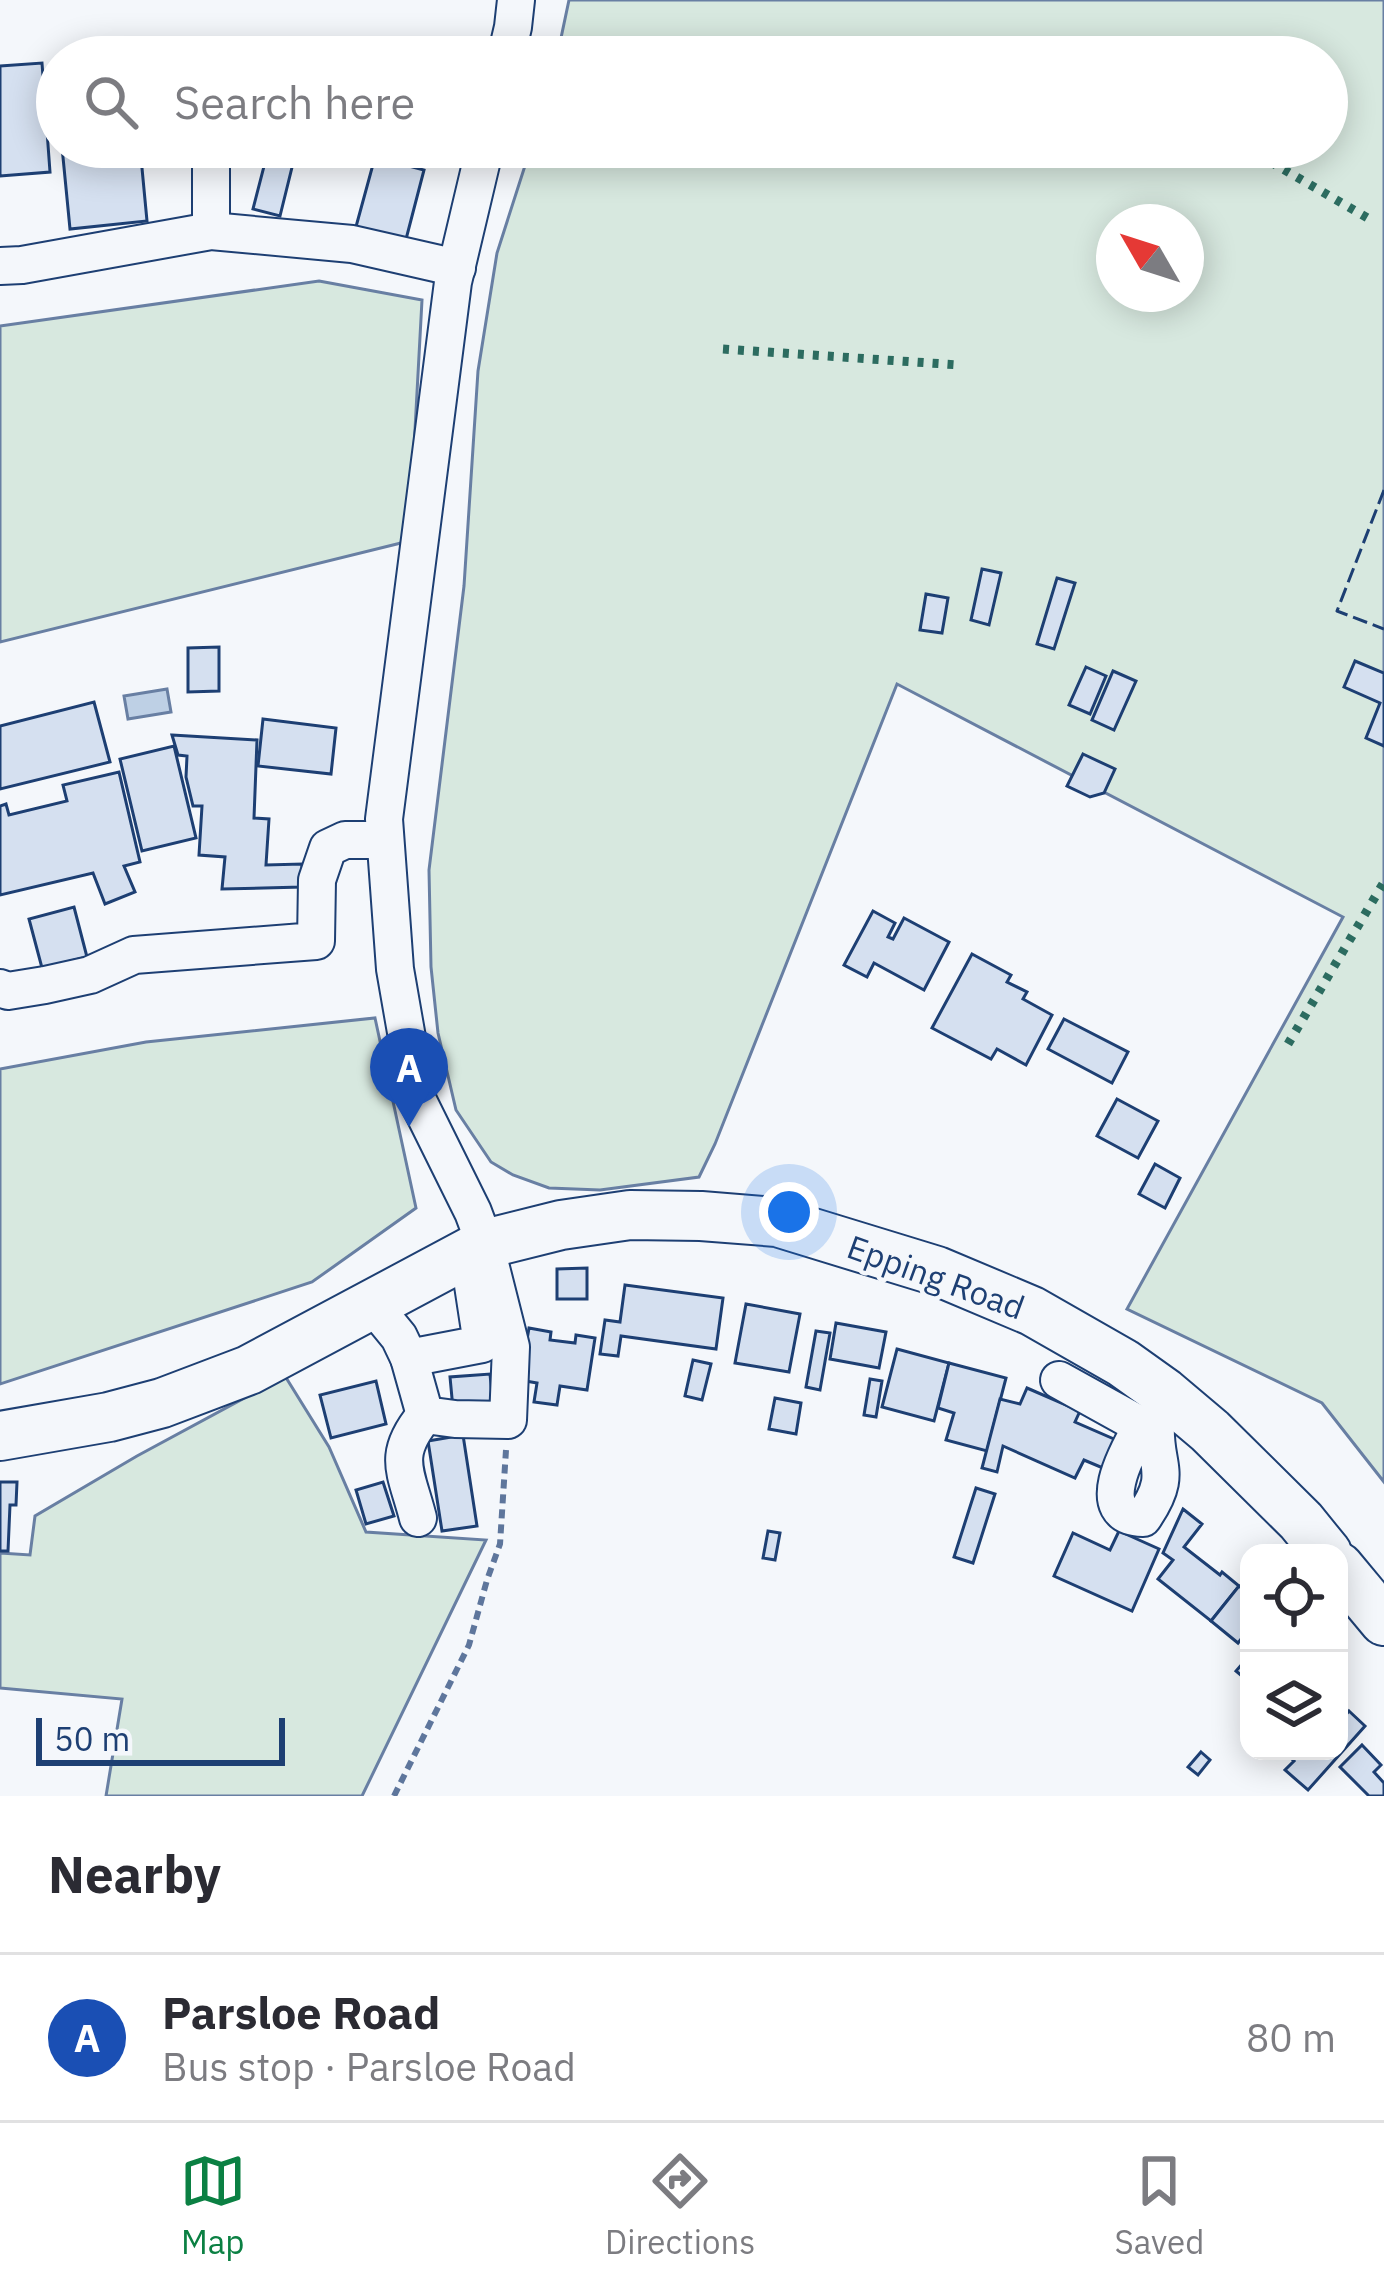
<!DOCTYPE html>
<meta charset="utf-8">
<style>
:root{--surface:#fff;--page:#f7f7f7;--text:#2b2b33;--muted:#7c7c81;--line:#e1e1e2;--accent:#0b8043}
body{margin:0;font-family:"IBM Plex Sans",sans-serif;background:var(--page);color:var(--text)}
.controls{position:absolute;right:36px;bottom:36px;display:grid;overflow:hidden;border-radius:24px;box-shadow:0 6px 30px #0003}
.controls button{width:108px;height:108px;display:grid;place-items:center;padding:0;border:0;border-bottom:3px solid var(--line);background:var(--surface);color:var(--text);font:60px sans-serif}
.compass{position:absolute;left:1096px;top:204px;width:108px;height:108px;border-radius:50%;background:var(--surface);box-shadow:0 6px 30px #0003;rotate:309deg}
.scale{position:absolute;left:36px;bottom:30px;width:249px;box-sizing:border-box;padding-left:12px;border:6px solid #1d3f73;border-top:0;font-size:33px;line-height:42px;white-space:nowrap;color:#1d3f73;-webkit-text-stroke:9px #f4f7fb;paint-order:stroke}
.you{position:absolute;left:789px;top:1212px;width:42px;height:42px;margin:-30px;border:9px solid #fff;border-radius:50%;background:#1a73e8;box-shadow:0 0 0 18px #1a73e833}
.badge{display:grid;place-items:center;width:78px;height:78px;border-radius:50%;background:var(--accent);color:#fff;font-size:39px;font-weight:700}
.pin{position:absolute;translate:-50% -99px;filter:drop-shadow(0 3px 6px #0008)}
.pin::after{content:'';position:absolute;top:63px;width:42px;height:36px;background:inherit;clip-path:polygon(0 0,100% 0,50% 100%)}
.list{margin:0;padding:0;list-style:none}
h2{display:flex;justify-content:space-between;align-items:center;height:156px;margin:0;padding:0 48px;font-size:51px}
h2 small{font-size:39px;font-weight:400;color:var(--muted)}
.list li{display:grid;grid-template-columns:78px 1fr auto;gap:36px;align-items:center;box-sizing:border-box;height:168px;padding:0 48px;border-top:3px solid var(--line)}
.list b{display:block;font-size:45px;white-space:nowrap}
.list p{margin:0;font-size:39px;white-space:nowrap;color:var(--muted)}
.list em{font-size:39px;font-style:normal;color:var(--muted)}
.icon{flex:none;width:66px;height:66px;fill:none;stroke:currentColor;stroke-width:2;stroke-linecap:round;stroke-linejoin:round}
.map{position:relative;flex:none;width:1384px;height:1796px;overflow:hidden}
.search{position:absolute;background:var(--surface);box-shadow:0 6px 30px #0003;left:36px;right:36px;top:36px;height:132px;display:flex;align-items:center;gap:30px;box-sizing:border-box;padding:0 42px;border-radius:66px;color:var(--muted);font-size:45px}
.sheet{height:324px;background:var(--surface)}
nav{display:flex;justify-content:space-around;align-items:center;box-sizing:border-box;height:168px;border-top:3px solid var(--line);background:var(--surface);font-size:33px;color:var(--muted)}
nav a{display:grid;justify-items:center;gap:6px}
nav .on{color:var(--accent)}
.map>svg:first-child{display:block}
.green{fill:#d7e8df;stroke:#687fa3;stroke-width:3;fill-rule:evenodd}
.water{fill:#bed0e5;stroke:#687fa3;stroke-width:3}
.building{fill:#d5e0f0;stroke:#1d3f73;stroke-width:3}
.lines{fill:none;stroke-linecap:round;stroke-linejoin:round}
.minor-casing{stroke:#1d3f73;stroke-width:40}
.major-casing{stroke:#1d3f73;stroke-width:52}
.path{stroke:#5e769c;stroke-width:6;stroke-dasharray:9 6;stroke-linecap:butt}
.minor{stroke:#f4f7fb;stroke-width:36}
.major{stroke:#f4f7fb;stroke-width:48}
.hedge{stroke:#2c6c60;stroke-width:9;stroke-dasharray:6 9;stroke-linecap:butt}
.fence{stroke:#1d3f73;stroke-width:3;stroke-dasharray:15 6;stroke-linecap:butt}
.labels{text-anchor:middle;stroke-width:9;stroke-linejoin:round;paint-order:stroke}
.street-label{font-size:33px;fill:#1d3f73;stroke:#f4f7fb}
</style>
<div class="map">
<svg width="1384" height="1796" viewBox="0 0 1384 1796">
<rect width="100%" height="100%" fill="#f4f7fb"/>
<g class="green">
<path d="M569,0H1384V1482L1322,1403L1127,1309L1343,917L897,684L715,1144L699,1177L600,1190L549,1188L513,1175L491,1162L456,1110L438,1033L431,967L429,870L464,586L478,371L497,253L531,147H1327V57H557ZM1114,222H1186V294H1114Z"/>
<polygon points="319,281 422,300 409,541 0,642 0,326"/>
<polygon points="375,1018 416,1208 312,1282 0,1384 0,1069 146,1042"/>
<polygon points="285,1376 329,1447 366,1532 486,1540 362,1796 106,1796 122,1699 0,1688 0,1553 30,1555 35,1516 137,1456"/>
</g>
<polygon class="water" points="167,689 171,712 128,719 124,696"/>
<g class="building">
<polygon points="292,39 315,44 313,57 288,57"/>
<polygon points="42,63 50,172 0,176 0,66"/>
<polygon points="62,147 140,147 147,221 70,229"/>
<polygon points="269,147 297,147 280,216 253,209"/>
<polygon points="375,157 424,170 404,247 354,234"/>
<polygon points="982,569 1001,573 989,625 971,620"/>
<polygon points="1057,578 1075,583 1054,649 1037,644"/>
<polygon points="926,594 948,598 942,633 920,630"/>
<polygon points="219,647 219,691 188,692 188,648"/>
<polygon points="1355,661 1384,673 1384,746 1366,738 1380,703 1344,687"/>
<polygon points="1086,667 1106,676 1090,714 1069,705"/>
<polygon points="1113,671 1136,681 1114,730 1092,720"/>
<polygon points="94,702 110,762 0,789 0,726"/>
<polygon points="263,719 336,728 331,774 258,766"/>
<polygon points="172,735 257,740 254,818 269,819 266,865 302,864 302,887 222,889 225,857 199,855 202,806 193,806 186,777 187,756 178,755"/>
<polygon points="174,746 196,838 142,851 120,759"/>
<polygon points="1083,754 1115,769 1104,793 1090,797 1067,786"/>
<polygon points="119,772 140,862 124,866 135,892 105,904 93,873 0,895 0,806 6,804 9,815 67,801 63,785"/>
<polygon points="74,907 87,957 42,968 29,919"/>
<polygon points="873,911 895,923 888,937 893,939 904,918 949,942 924,990 874,963 867,977 844,965"/>
<polygon points="972,954 1011,975 1007,982 1027,992 1023,999 1052,1015 1026,1065 997,1049 991,1059 932,1028"/>
<polygon points="1064,1019 1128,1052 1112,1083 1048,1049"/>
<polygon points="1117,1099 1158,1121 1138,1158 1097,1136"/>
<polygon points="1155,1164 1180,1178 1165,1208 1139,1194"/>
<polygon points="587,1268 587,1299 557,1299 557,1269"/>
<polygon points="625,1285 723,1298 716,1349 621,1336 618,1356 600,1354 605,1320 620,1322"/>
<polygon points="746,1304 800,1314 789,1372 735,1363"/>
<polygon points="836,1323 886,1332 879,1368 830,1359"/>
<polygon points="529,1328 551,1332 550,1340 575,1343 576,1335 595,1338 587,1390 560,1386 557,1405 534,1402 537,1383 520,1380"/>
<polygon points="816,1331 830,1333 820,1390 806,1387"/>
<polygon points="897,1349 949,1363 934,1421 882,1407"/>
<polygon points="693,1360 711,1364 702,1400 685,1396"/>
<polygon points="949,1363 1006,1378 987,1451 946,1440 954,1413 938,1408"/>
<polygon points="490,1374 493,1405 453,1409 450,1377"/>
<polygon points="870,1379 882,1381 876,1417 864,1415"/>
<polygon points="376,1381 386,1424 331,1438 320,1395"/>
<polygon points="1027,1388 1080,1411 1075,1422 1123,1443 1110,1471 1084,1460 1075,1478 1003,1446 997,1472 982,1468 1000,1399 1020,1404"/>
<polygon points="775,1398 801,1403 796,1434 769,1429"/>
<polygon points="463,1435 477,1526 442,1531 428,1441"/>
<polygon points="0,1482 17,1482 16,1505 10,1505 8,1551 0,1551"/>
<polygon points="383,1482 394,1516 366,1524 356,1490"/>
<polygon points="976,1488 995,1494 973,1563 954,1557"/>
<polygon points="1183,1509 1202,1524 1184,1547 1220,1575 1222,1572 1239,1586 1211,1621 1158,1579 1173,1560 1163,1553"/>
<polygon points="768,1531 780,1533 775,1560 763,1558"/>
<polygon points="1119,1531 1159,1549 1132,1611 1054,1576 1073,1533 1110,1550"/>
<polygon points="1239,1586 1249,1594 1249,1629 1238,1643 1211,1621"/>
<polygon points="1249,1656 1249,1682 1236,1671"/>
<polygon points="1349,1711 1365,1726 1308,1790 1285,1770 1294,1761 1283,1751 1339,1751 1339,1714 1343,1718"/>
<polygon points="1362,1745 1381,1765 1374,1772 1384,1783 1384,1796 1369,1796 1340,1767"/>
<polygon points="1201,1752 1210,1760 1198,1775 1188,1767"/>
</g>
<g class="lines">
<g class="minor-casing">
<g id="minor">
<polyline points="506,57 513,27 516,0"/>
<polyline points="211,147 211,231"/>
<polyline points="0,266 22,265 211,231 352,244 457,268"/>
<polyline points="0,988 8,991 45,985 90,975 134,955 316,941 317,880 328,848 345,840 385,840"/>
<polyline points="372,1304 399,1337 409,1358 425,1415 455,1419 508,1420 511,1347 485,1244 473,1212 418,1101 395,969 384,819 453,282 485,147"/>
<polyline points="409,1358 482,1344 473,1285"/>
<polyline points="1059,1380 1142,1426"/>
<path d="M1156,1419L1142,1426C1128,1450 1090,1517 1143,1518C1175,1472 1153,1467 1156,1422C1156,1413 1162,1402 1165,1393"/>
<path d="M418,1518C406,1471 391,1456 425,1415"/>
</g>
</g>
<g class="major-casing">
<g id="major">
<polyline points="0,1436 109,1417 162,1403 249,1370 485,1244 561,1225 630,1215 701,1216 777,1222 937,1271 1032,1311 1123,1363 1165,1393 1210,1431 1301,1521 1327,1553"/>
<polyline points="1339,1567 1384,1621"/>
</g>
</g>
<polyline class="path" points="394,1796 469,1645 487,1580 500,1544 506,1450"/>
<use href="#minor" class="minor"/>
<use href="#major" class="major"/>
<g class="hedge">
<polyline points="1245,147 1371,220"/>
<polyline points="723,349 959,365"/>
<polyline points="1288,1044 1384,882"/>
</g>
<polyline class="fence" points="1384,490 1337,611 1384,629"/>
</g>
<g class="labels">
<g class="street-label">
<text transform="translate(936 1277) rotate(20)" y="12">Epping Road</text>
</g>
</g>
</svg>
<div class="controls">
<button><svg class="icon" aria-label="locate" viewBox="0 0 24 24"><circle cx="12" cy="12" r="6"/><path d="M12 2v4M12 18v4M2 12h4M18 12h4"/></svg></button>
<button><svg class="icon" aria-label="layers" viewBox="0 0 24 24"><path d="M12 4l9 5-9 5-9-5zM3 14l9 5 9-5"/></svg></button>
</div>
<svg class="compass" viewBox="-18 -18 36 36"><path d="M0-13l5 13h-10z" fill="#e53935"/><path d="M0 13l5-13h-10z" fill="#7c7c81"/></svg>
<div class="scale">50 m</div>
<div class="you"></div>
<div class="pin badge" style="left:409px;top:1127px;background:#1a4fb4">A</div>
<div class="search"><svg class="icon" aria-label="search" viewBox="0 0 24 24"><circle cx="10" cy="10" r="6"/><path d="M15 15l6 6"/></svg>Search here</div>
</div>
<section class="sheet">
<h2>Nearby<small></small></h2>
<ul class="list">
<li><span class="badge" style="background:#1a4fb4">A</span><div><b>Parsloe Road</b><p>Bus stop · Parsloe Road</p></div><em>80 m</em></li>
</ul>
</section>
<nav>
<a class="on"><svg class="icon" aria-label="map" viewBox="0 0 24 24"><path d="M3 6l6-2 6 2 6-2v14l-6 2-6-2-6 2zM9 4v14M15 6v14"/></svg>Map</a>
<a><svg class="icon" aria-label="directions" viewBox="0 0 24 24"><path d="M12 3l9 9-9 9-9-9zM9 14v-3h6M13 9l2 2-2 2"/></svg>Directions</a>
<a><svg class="icon" aria-label="saved" viewBox="0 0 24 24"><path d="M7 4h10v16l-5-4-5 4z"/></svg>Saved</a>
</nav>
